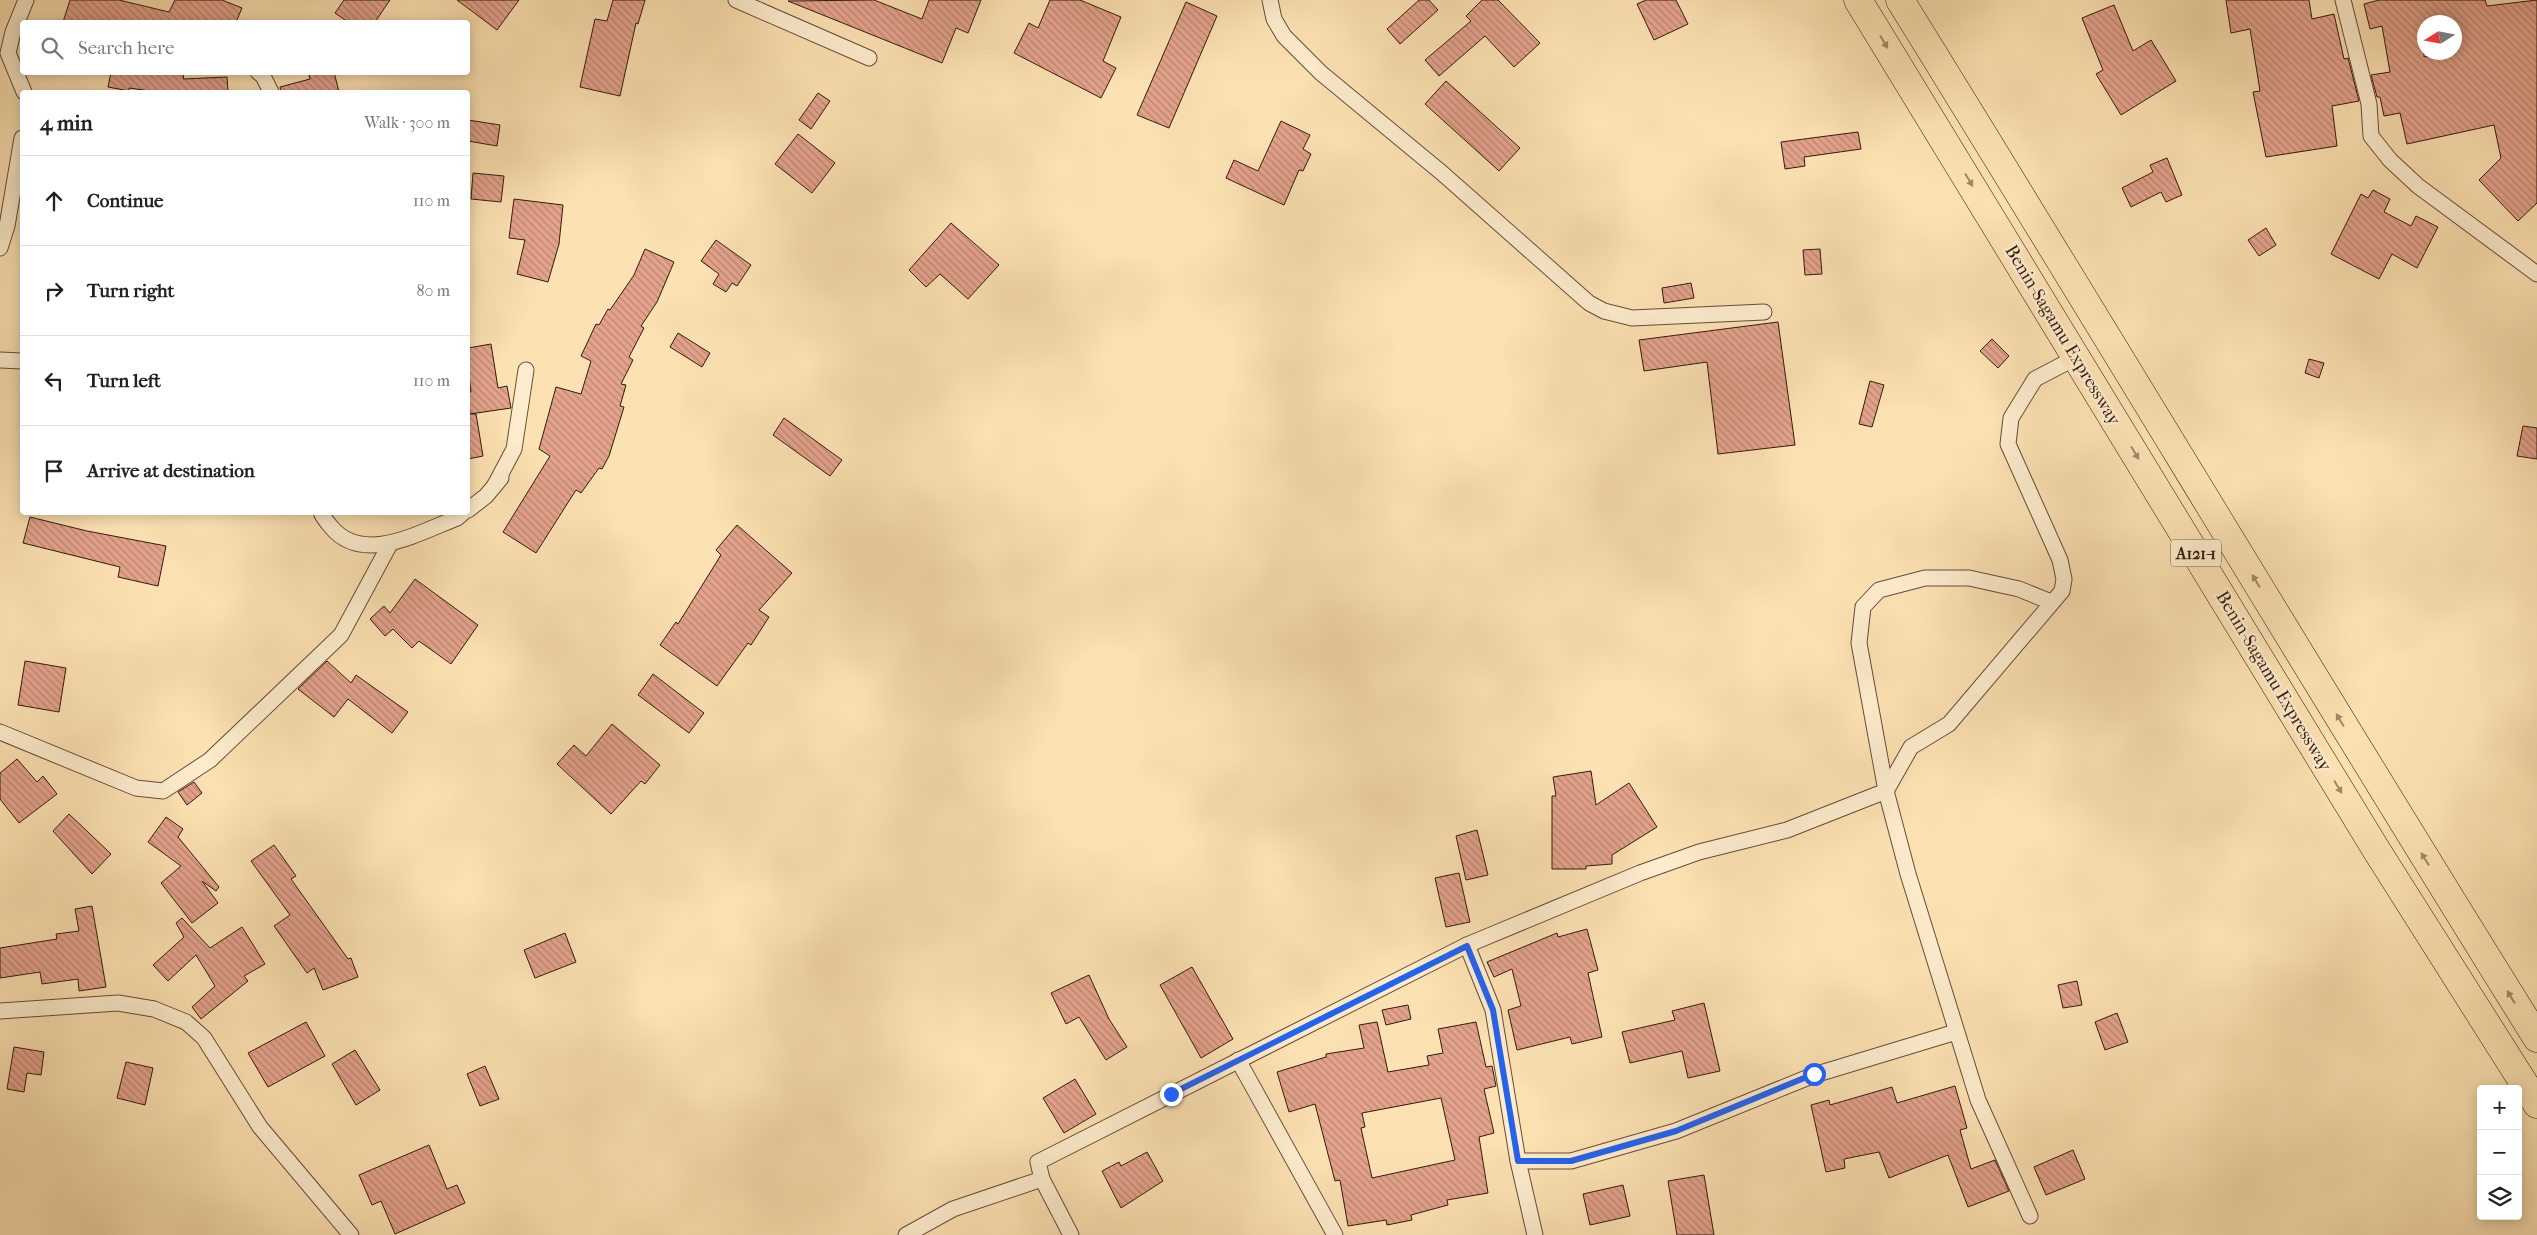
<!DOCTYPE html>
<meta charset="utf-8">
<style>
:root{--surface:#fff;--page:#f6f6f6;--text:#222;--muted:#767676;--line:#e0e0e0}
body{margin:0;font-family:"IM FELL French Canon",serif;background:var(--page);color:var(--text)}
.controls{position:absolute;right:15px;bottom:15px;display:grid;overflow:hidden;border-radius:5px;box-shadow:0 2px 12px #0003}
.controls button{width:45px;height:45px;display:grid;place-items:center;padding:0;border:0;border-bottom:1px solid var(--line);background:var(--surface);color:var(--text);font:25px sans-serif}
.compass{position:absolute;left:2417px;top:15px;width:45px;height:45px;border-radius:50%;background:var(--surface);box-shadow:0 2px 12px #0003;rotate:259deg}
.stop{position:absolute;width:15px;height:15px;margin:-11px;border:4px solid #2563eb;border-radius:50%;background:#fff}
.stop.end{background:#2563eb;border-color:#fff;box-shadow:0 1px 5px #0008}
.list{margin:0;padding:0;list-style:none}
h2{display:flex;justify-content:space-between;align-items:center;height:65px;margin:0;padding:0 20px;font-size:21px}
h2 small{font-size:16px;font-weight:400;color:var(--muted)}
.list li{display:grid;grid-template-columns:32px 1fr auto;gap:15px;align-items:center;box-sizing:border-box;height:90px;padding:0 20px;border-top:1px solid var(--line)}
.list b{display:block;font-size:19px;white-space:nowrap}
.list em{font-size:16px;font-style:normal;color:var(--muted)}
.icon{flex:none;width:28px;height:28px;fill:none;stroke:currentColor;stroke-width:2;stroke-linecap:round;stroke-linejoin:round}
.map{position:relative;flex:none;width:2537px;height:1235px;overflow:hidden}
.search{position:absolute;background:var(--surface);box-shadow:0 2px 12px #0003;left:20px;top:20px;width:450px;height:55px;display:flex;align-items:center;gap:12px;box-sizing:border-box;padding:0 18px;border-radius:5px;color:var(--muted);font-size:19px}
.panel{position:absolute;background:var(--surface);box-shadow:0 2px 12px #0003;left:20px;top:90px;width:450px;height:425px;border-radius:5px}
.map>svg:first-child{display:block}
.building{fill:url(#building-back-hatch);stroke:#35190f;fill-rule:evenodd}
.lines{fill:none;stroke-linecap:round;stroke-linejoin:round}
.street-casing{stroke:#674b38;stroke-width:17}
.highway-casing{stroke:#35190f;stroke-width:29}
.street{stroke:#fdeccd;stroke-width:15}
.highway{stroke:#fce1b2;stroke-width:28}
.oneway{fill:#a28769}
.route{stroke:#2563eb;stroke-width:6}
.labels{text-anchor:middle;stroke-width:5;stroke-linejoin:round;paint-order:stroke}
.shield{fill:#fdeccd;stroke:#715848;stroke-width:1}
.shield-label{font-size:16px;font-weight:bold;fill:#35190f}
.street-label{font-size:18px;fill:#35190f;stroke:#fdeccd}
</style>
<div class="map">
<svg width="2537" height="1235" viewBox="0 0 2537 1235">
<defs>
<pattern id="building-back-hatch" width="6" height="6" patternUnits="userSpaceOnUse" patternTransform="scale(1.25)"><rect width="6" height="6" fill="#e4a38c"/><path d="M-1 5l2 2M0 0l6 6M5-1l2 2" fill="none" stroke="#ba8471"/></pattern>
</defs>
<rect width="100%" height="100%" fill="#fce1b2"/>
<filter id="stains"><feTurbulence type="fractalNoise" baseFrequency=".004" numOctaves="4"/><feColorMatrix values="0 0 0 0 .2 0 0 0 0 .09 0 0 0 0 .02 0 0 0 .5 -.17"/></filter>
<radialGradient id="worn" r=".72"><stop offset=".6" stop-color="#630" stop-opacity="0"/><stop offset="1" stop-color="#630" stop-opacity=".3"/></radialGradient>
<g class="building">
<polygon points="70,0 119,0 169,12 175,0 222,0 242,8 236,22 63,22"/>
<polygon points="344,0 390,0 375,22 348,22 335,13"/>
<polygon points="457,0 519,0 497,30"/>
<polygon points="613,0 645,0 638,24 636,23 620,96 580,87 595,19 607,21"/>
<polygon points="874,0 922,19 929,0 981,0 968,33 956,28 942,63 788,1"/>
<polygon points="1050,0 1080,0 1121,17 1103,61 1116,68 1101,98 1014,53 1029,23 1038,28"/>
<polygon points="1419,0 1429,0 1438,10 1400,44 1387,29"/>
<polygon points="1482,0 1498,0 1540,43 1514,67 1485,36 1439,76 1425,60 1471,21 1466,16"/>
<polygon points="1646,0 1676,0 1688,24 1654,40 1637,4"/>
<polygon points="2226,0 2309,0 2312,19 2334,14 2344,59 2348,58 2359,101 2332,106 2337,146 2266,157 2253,92 2260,91 2250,29 2231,33"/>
<path d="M2379,0H2485L2487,6L2537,0V203L2518,221L2479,180L2501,158L2494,125L2407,144L2400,113L2384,116L2380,97H2377L2371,75L2390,72L2382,26L2370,29L2364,4ZM2424,22H2454V52L2424,57Z"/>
<polygon points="1186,2 1217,16 1169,128 1137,115"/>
<polygon points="2114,5 2133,51 2151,40 2176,81 2121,115 2096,74 2103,70 2082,18"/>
<polygon points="111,72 184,72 183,79 227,77 228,92 158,92 129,88 129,91 108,87"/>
<polygon points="320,72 334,72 339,92 281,92 280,87 310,79 309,75"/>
<polygon points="1446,81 1520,148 1499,171 1425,104"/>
<polygon points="818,93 830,101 811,129 799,120"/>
<polygon points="468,120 500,125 497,146 468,141"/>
<polygon points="1281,121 1310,135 1303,149 1311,154 1303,171 1299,170 1284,205 1226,178 1234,160 1258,171"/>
<polygon points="1858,132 1861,149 1804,157 1805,166 1785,169 1781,142"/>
<polygon points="798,134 835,163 812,193 775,164"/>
<polygon points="2167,158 2182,195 2166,202 2161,192 2131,207 2122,188 2153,172 2150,165"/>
<polygon points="473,173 504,176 501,202 471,199"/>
<polygon points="2373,190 2390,199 2384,212 2411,226 2416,216 2438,227 2417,268 2392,254 2379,279 2331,254 2361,194 2368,198"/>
<polygon points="514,199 563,205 559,244 548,282 517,274 525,240 509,238"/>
<polygon points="951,223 999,265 968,299 940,274 926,287 909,270"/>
<polygon points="2266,228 2276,245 2259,256 2248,240"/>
<polygon points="716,240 751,265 737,286 732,283 726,292 713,284 719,274 701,261"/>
<polygon points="645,249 674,262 657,302 641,326 644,328 629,357 633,360 621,384 626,385 620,406 624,407 609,456 602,469 599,468 581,493 576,490 536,553 503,532 550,456 539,449 556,387 581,394 591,361 581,356 596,324 599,325 608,309 610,310 634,275"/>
<polygon points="1820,249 1822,274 1805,275 1803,250"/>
<polygon points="1691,283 1694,298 1664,303 1662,288"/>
<polygon points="1778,322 1795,445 1718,454 1707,362 1644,371 1639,340"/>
<polygon points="678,333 710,353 702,367 670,347"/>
<polygon points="1992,339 2009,356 1998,368 1980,351"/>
<polygon points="491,344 498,388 507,386 511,408 470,414 468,392 471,392 468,368 468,348"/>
<polygon points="2309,359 2324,363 2319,378 2305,373"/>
<polygon points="1870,381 1884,385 1872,427 1859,424"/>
<polygon points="468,414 476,414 483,456 468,459"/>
<polygon points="784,418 842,460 830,476 773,435"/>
<polygon points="2523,426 2537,428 2537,459 2517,456"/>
<polygon points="30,517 87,531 166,546 158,586 118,577 120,567 23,543"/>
<polygon points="737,525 792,573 759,610 769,617 751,645 748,643 717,686 660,645 676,622 678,624 721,555 716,550"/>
<polygon points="415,579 478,625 451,664 419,641 412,648 393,629 385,636 370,619 384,606 390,613"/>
<polygon points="25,661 66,668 59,712 18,705"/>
<polygon points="327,661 351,683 356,675 408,712 392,733 348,699 334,717 298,689"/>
<polygon points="653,674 704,713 689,733 638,695"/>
<polygon points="612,724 660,765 645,784 641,781 611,814 557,764 574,745 586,756"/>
<polygon points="17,759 37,782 43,776 57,794 19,823 0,799 0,773"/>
<polygon points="1591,771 1596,805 1629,783 1657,827 1612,855 1612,864 1586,866 1586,869 1552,869 1552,796 1556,796 1553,777"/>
<polygon points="194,782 202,793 187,805 178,792"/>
<polygon points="69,814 111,854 92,874 53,831"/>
<polygon points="166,817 183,829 178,837 219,887 216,891 202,881 218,903 192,923 161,883 181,866 148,842"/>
<polygon points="1477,830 1488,875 1466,880 1456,836"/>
<polygon points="274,845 296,876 291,879 348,959 351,958 358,977 323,990 314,968 307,973 274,926 290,915 251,861"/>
<polygon points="1459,873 1470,922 1446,927 1435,878"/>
<polygon points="92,906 106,987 79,991 78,979 42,984 40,972 0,978 0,948 57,939 56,934 79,931 75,909"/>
<polygon points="182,918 210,948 242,927 265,964 244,976 248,981 201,1019 192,1007 215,986 196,955 168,981 153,965 184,937 176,923"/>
<polygon points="1587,929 1598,970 1588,973 1602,1037 1572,1044 1570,1037 1517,1050 1508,1010 1521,1006 1512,969 1494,977 1487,962 1557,933 1558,937"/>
<polygon points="565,933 576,962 535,978 524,950"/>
<polygon points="1192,967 1233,1039 1201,1058 1160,985"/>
<polygon points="1089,975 1109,1019 1127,1047 1106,1060 1079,1017 1066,1024 1051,993"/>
<polygon points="2077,981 2082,1005 2063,1008 2058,985"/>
<polygon points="1704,1003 1720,1071 1688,1078 1682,1051 1630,1063 1622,1032 1675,1020 1672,1011"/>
<polygon points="1408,1005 1411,1019 1386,1025 1382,1010"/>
<polygon points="2117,1013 2128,1042 2105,1050 2095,1022"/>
<polygon points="306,1022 325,1056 268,1087 248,1053"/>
<path d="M1377,1022L1388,1072L1429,1065L1427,1056L1443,1053L1438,1029L1476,1022L1486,1067L1492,1066L1496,1086L1484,1089L1494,1133L1479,1137L1488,1193L1447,1200L1448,1205L1411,1215L1412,1220L1387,1225L1386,1220L1348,1226L1340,1180L1335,1181L1315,1104L1289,1112L1277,1072L1326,1057V1054L1364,1048L1359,1025ZM1441,1098L1455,1160L1372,1178L1361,1128L1365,1127L1362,1113Z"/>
<polygon points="14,1047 44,1052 41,1075 27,1073 24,1092 7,1089"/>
<polygon points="355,1050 380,1090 356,1105 332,1064"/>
<polygon points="126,1062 153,1068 145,1105 117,1098"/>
<polygon points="485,1066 499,1099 480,1106 467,1074"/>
<polygon points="1075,1079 1096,1114 1064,1133 1043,1098"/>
<polygon points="1955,1086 1967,1128 1960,1130 1971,1169 1995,1160 2009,1191 1968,1207 1948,1155 1889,1178 1879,1152 1844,1159 1845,1168 1826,1172 1811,1105 1829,1100 1830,1105 1892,1087 1897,1103"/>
<polygon points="429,1145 447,1189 457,1185 465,1203 395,1234 381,1201 372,1205 359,1175"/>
<polygon points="2073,1150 2085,1179 2046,1195 2034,1167"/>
<polygon points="1147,1152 1163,1181 1121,1208 1102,1171 1119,1162 1121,1166"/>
<polygon points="1704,1175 1714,1235 1677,1235 1668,1181"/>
<polygon points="1623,1185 1630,1216 1590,1225 1583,1194"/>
</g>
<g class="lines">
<g class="street-casing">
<g id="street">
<polyline points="736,0 869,58"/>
<polyline points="1270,0 1274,19 1284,36 1321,73 1442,173 1589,303 1604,311 1632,318 1764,312"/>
<polyline points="2343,0 2369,104 2371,136 2390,160 2418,186 2537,274"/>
<polyline points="258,72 263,76 271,92"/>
<polyline points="24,92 8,53 13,32 26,0"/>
<polyline points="0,248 7,226 22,138"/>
<polyline points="0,360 22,361"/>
<polyline points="495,485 514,449 526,370"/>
<polyline points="468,510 486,496 501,478"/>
<path d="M321,512C323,518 328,523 332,528C364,565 420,532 457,518L464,512"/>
<polyline points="0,732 136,788 163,791 210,760 341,635 390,544"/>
<polyline points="1467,945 1493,1010 1518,1161 1535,1235"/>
<polyline points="0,1011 118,1003 154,1009 186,1022 204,1038 260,1127 351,1235"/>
<polyline points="1238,1060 1335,1235"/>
<polyline points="1518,1161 1571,1161 1676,1131 1814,1075 1956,1032"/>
<polyline points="2030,1216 1978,1100 1908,874 1886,791 1859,643 1863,607 1879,590 1925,578 1969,578 2019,589 2051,602"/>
<polyline points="906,1235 953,1209 1042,1179"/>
<polyline points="1071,1235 1042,1179 1038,1162 1467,945 1640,873 1699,852 1787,830 1886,791 1911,747 1949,724 2062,591 2064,579 2060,560 2008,444 2011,418 2035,379 2077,357"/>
</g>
</g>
<g class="highway-casing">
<g id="highway">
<polyline points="1858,0 2377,851 2537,1104"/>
<path d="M1900,0C2114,345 2322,694 2537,1038"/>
</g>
</g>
<use href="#street" class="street"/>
<use href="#highway" class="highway"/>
</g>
<defs><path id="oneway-solid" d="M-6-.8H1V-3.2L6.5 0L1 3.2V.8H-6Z" transform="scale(1.25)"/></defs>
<g class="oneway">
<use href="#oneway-solid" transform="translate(1884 42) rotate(59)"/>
<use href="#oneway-solid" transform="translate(1969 180) rotate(59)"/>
<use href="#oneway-solid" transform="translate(2135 453) rotate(59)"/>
<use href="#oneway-solid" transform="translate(2256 581) rotate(-121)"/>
<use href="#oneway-solid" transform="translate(2340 720) rotate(-121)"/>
<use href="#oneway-solid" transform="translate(2338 787) rotate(59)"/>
<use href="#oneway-solid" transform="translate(2425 859) rotate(-122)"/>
<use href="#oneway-solid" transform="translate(2511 997) rotate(-122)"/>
</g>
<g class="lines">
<polyline class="route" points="1171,1094 1467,946 1493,1010 1518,1161 1571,1161 1676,1131 1814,1074"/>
</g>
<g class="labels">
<rect class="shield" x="2171" y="539.5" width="50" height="27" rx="4"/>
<g class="shield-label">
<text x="2196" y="559">A121-1</text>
</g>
<g class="street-label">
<text transform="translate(2063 335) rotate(59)" y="6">Benin-Sagamu Expressway</text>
<text transform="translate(2274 681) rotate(59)" y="6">Benin-Sagamu Expressway</text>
</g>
</g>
<rect width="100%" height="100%" filter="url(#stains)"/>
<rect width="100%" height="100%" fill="url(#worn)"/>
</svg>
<div class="controls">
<button>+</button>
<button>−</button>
<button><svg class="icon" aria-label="layers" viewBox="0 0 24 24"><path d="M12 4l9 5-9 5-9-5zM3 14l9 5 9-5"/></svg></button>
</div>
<svg class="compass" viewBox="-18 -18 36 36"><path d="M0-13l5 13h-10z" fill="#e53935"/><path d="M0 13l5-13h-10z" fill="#767676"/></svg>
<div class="stop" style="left:1814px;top:1074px"></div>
<div class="stop end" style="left:1171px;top:1094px"></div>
<div class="search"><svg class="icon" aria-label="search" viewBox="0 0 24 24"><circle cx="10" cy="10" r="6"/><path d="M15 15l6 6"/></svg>Search here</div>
<section class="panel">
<h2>4 min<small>Walk · 300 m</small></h2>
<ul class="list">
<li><svg class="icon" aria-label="ahead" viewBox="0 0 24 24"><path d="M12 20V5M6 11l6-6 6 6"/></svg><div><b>Continue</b></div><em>110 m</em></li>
<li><svg class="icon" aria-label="right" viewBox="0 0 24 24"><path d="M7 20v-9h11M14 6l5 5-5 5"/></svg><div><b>Turn right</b></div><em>80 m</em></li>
<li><svg class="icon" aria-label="left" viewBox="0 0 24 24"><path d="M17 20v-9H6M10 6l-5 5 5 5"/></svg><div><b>Turn left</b></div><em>110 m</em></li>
<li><svg class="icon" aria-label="arrive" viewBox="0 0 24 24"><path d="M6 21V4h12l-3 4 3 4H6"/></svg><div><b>Arrive at destination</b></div></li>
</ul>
</section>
</div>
